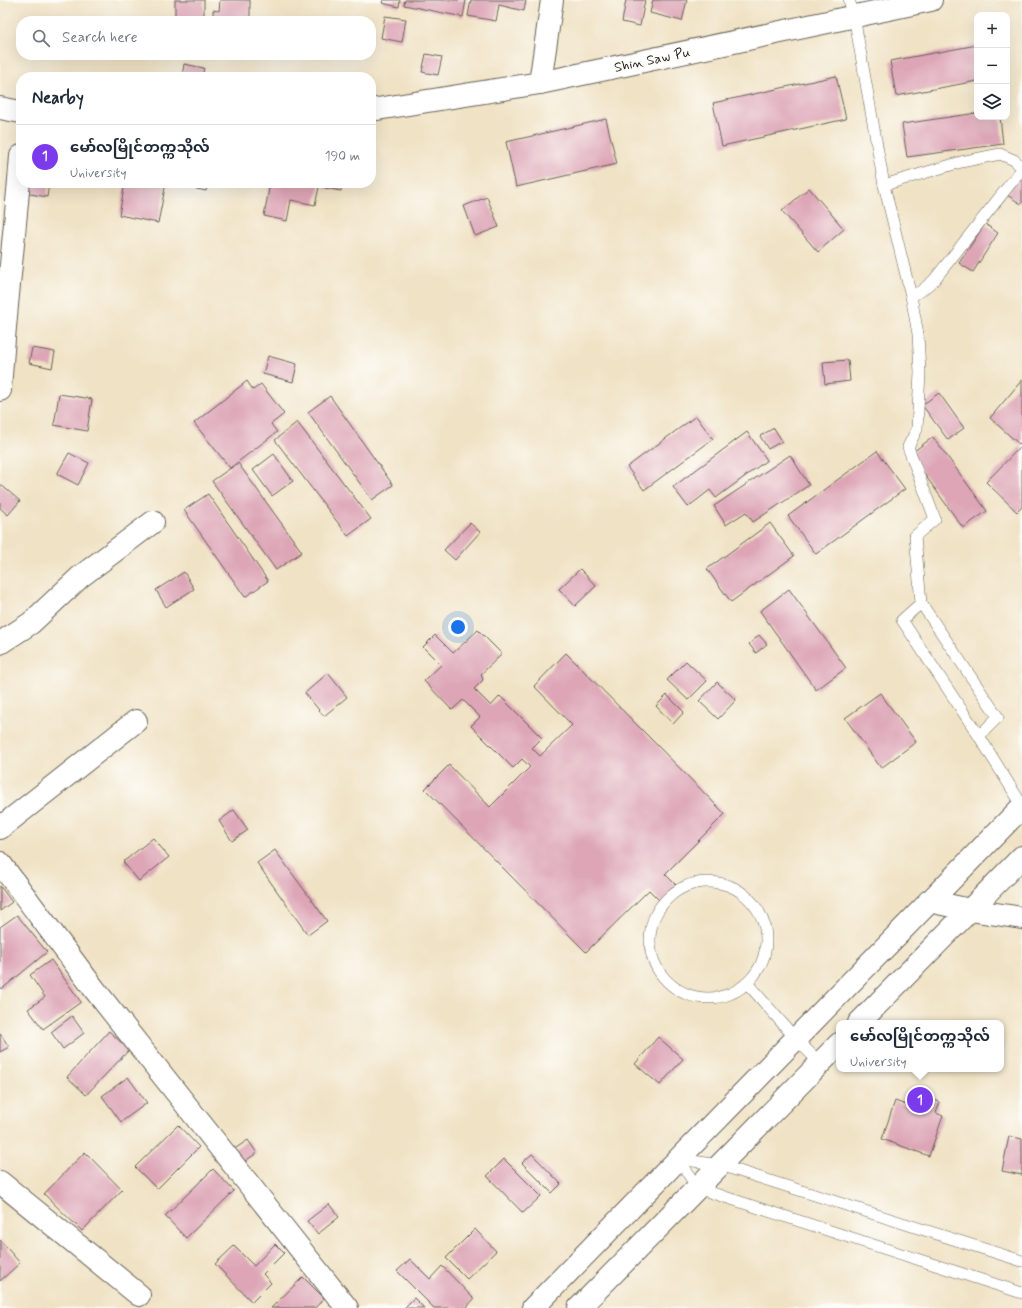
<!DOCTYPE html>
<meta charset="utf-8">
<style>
:root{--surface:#fff;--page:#f2f2f3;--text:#1f2937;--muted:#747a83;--line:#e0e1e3;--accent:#7c3aed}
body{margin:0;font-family:Mynerve,"Noto Sans Myanmar",sans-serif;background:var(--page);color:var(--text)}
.controls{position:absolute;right:12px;top:12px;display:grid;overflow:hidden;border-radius:8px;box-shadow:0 4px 16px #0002}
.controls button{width:36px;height:36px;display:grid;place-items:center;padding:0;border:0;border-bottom:1px solid var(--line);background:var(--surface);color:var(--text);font:20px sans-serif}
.you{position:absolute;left:458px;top:627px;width:14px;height:14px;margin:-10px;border:3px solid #fff;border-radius:50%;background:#1a73e8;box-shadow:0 0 0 6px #1a73e833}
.badge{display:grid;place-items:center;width:26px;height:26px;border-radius:50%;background:var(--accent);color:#fff;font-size:13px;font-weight:700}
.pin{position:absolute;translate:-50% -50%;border:2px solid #fff;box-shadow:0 1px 4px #0006}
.popup{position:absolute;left:836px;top:1020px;width:168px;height:52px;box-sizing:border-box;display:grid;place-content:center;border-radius:8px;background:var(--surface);filter:drop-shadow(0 1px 3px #0005);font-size:13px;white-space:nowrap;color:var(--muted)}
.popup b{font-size:15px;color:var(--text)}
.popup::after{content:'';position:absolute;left:50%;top:100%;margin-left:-8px;border:8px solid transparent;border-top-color:var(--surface)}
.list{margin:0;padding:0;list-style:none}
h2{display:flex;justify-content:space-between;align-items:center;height:52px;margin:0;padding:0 16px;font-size:17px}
h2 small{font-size:13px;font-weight:400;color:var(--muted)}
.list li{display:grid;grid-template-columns:26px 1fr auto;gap:12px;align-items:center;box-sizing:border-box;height:64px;padding:0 16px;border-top:1px solid var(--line)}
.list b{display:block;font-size:15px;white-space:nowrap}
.list p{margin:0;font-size:13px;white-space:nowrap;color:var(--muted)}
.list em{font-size:13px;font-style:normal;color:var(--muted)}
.icon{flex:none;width:22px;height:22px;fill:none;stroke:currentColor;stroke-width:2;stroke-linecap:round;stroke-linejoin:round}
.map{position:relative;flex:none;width:1022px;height:1308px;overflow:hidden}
.search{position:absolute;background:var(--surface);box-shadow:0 4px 16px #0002;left:16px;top:16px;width:360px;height:44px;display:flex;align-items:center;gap:10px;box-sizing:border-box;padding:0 14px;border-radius:16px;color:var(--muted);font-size:15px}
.panel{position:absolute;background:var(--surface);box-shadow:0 4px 16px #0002;left:16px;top:72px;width:360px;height:116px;border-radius:16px}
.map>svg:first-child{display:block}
.building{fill:#dda5b6}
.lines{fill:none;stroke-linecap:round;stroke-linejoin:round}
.lane-casing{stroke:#666157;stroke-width:12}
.street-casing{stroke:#666157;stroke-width:24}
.secondary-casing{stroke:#666157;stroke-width:24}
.lane{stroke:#fff;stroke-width:11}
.street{stroke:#fff;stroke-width:22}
.secondary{stroke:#fff;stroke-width:22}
.labels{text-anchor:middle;stroke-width:3.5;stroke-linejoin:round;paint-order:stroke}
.street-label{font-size:14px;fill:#1c1c1c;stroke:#fdfcf7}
</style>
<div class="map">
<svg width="1022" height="1308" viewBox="0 0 1022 1308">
<rect width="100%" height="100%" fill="#fdfcf7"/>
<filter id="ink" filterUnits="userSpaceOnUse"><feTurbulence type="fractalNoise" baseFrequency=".025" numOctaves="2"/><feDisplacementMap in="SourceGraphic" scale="8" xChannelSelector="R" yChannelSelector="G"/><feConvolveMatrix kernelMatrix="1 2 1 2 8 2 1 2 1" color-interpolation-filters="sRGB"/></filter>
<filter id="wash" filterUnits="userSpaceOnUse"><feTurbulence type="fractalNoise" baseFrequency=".012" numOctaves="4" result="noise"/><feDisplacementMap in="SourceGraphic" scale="16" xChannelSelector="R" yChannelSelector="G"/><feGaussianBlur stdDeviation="0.9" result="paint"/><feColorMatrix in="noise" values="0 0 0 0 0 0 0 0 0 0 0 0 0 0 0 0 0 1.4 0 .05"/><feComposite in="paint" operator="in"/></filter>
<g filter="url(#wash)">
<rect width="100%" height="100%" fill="#f0e2c4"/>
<g id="blocks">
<g class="building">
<rect x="175" y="0" width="29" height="21"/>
<polygon points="220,0 250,0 250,21 213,21 213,10 219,11"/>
<polygon points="383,0 400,0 399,7 382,3"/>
<polygon points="405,0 466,0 463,17 404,5"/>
<polygon points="471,0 526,0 524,11 499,5 496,21 468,16"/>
<polygon points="626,0 645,0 640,26 622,22"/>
<polygon points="653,0 687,0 682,21 650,13"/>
<polygon points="385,16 406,19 402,42 381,38"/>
<polygon points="977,45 977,81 896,96 890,61"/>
<polygon points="426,54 442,57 438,75 422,72"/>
<polygon points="184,64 204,68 202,77 182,77"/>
<polygon points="836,76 846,119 722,146 713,103"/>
<polygon points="977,113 977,117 1000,117 1003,144 907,157 902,124"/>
<polygon points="606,119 617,164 516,187 506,142"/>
<polygon points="1022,173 1022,203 1021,204 1007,195"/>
<polygon points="26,183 49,183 47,197 25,193"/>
<polygon points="125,183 166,183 158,223 119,215"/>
<polygon points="179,183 208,183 206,191 179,185"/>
<polygon points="270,183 320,183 315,205 291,200 287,221 264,216"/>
<polygon points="326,183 342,183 341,191 325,188"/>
<polygon points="809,188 844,229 818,252 782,211"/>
<polygon points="487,197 499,227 475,236 464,206"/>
<polygon points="985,224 998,233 973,272 959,263"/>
<polygon points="32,348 55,352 52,368 29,363"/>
<polygon points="268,356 297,364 293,382 263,374"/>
<polygon points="848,360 850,381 825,384 823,362"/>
<polygon points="1022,380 1022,441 1019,444 990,418"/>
<polygon points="247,381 253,390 261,384 284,414 271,424 277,432 230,468 194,423"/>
<polygon points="939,393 964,428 948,440 922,405"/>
<polygon points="59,394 92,399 87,431 54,425"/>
<polygon points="330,396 393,485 372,500 308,412"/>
<polygon points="696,416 713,439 644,490 627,467"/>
<polygon points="297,422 371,519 348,536 275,440"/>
<polygon points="774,428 782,441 768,449 760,436"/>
<polygon points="747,432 767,460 716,498 710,490 688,507 673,487"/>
<polygon points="933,437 987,511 963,528 910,454"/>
<polygon points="1022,445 1022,507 1017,512 986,482"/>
<polygon points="877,451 905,489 816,554 788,516"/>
<polygon points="69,453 89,463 78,485 57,474"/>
<polygon points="274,454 293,481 272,496 253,470"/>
<polygon points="790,455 809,485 753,522 746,512 726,525 714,506"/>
<polygon points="238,463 302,552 276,570 212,481"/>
<polygon points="0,484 20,501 8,515 0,508"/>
<polygon points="208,494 268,581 245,597 184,510"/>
<polygon points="470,523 480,532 455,560 444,550"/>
<polygon points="770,523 794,556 731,602 707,569"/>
<polygon points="580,569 596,586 575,606 559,589"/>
<polygon points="184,572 194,589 166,607 156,590"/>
<polygon points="789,589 846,668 816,690 760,611"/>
<polygon points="478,630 502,654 481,674 483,680 474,689 491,706 500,696 542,738 532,748 540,756 572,725 534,686 566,653 725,814 665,874 681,890 665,906 649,890 586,952 425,789 449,765 490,807 530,767 522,759 513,768 471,726 480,717 463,700 452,710 424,681 441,665 423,647 435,635 453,653"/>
<polygon points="759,635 767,644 756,653 749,644"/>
<polygon points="686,661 707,681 688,700 667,680"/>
<polygon points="328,673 347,697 324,716 305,693"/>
<polygon points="717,682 736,700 718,719 699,701"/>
<polygon points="880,693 916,742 881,768 845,718"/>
<polygon points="667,695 684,712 673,724 656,706"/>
<polygon points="234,810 248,830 232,841 219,821"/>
<polygon points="153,838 169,857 139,881 123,862"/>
<polygon points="275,850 327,921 308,935 257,863"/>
<polygon points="0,886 12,902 0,911"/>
<polygon points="17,915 47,952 2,989 0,986 0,927"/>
<polygon points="51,960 81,1002 43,1029 28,1009 45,997 30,975"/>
<polygon points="72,1016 84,1033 63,1049 51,1032"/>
<polygon points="109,1031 129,1050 86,1095 67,1077"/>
<polygon points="0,1033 9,1047 0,1052"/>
<polygon points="658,1037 683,1059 660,1085 635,1064"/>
<polygon points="128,1077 147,1103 121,1122 102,1096"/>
<polygon points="921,1095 940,1102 936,1113 943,1116 929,1156 882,1139 895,1101 917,1109"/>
<polygon points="178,1125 199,1147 157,1189 135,1167"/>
<polygon points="1009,1136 1022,1139 1022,1175 1002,1171"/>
<polygon points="248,1140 257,1153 242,1163 233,1150"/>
<polygon points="85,1152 122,1190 82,1231 44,1194"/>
<polygon points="532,1154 561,1184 552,1193 522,1163"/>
<polygon points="504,1159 541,1196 523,1213 487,1176"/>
<polygon points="213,1169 234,1191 186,1238 165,1216"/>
<polygon points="329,1204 339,1217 318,1234 307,1221"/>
<polygon points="475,1229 496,1251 467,1279 446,1258"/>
<polygon points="0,1240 20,1263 0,1281"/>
<polygon points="275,1244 284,1253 263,1274 271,1283 252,1302 215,1264 234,1246 254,1266"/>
<polygon points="410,1259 430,1279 442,1266 474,1299 466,1308 434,1308 397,1271"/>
<polygon points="303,1277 324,1298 315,1308 271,1308"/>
<polygon points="414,1298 424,1308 404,1308"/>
</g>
</g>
</g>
<g filter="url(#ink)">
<use href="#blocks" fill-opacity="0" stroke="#666157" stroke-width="1"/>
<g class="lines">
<g class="lane-casing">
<g id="lane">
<polyline points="849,0 854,16 884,185 911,296 918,334 920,372 917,429 908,447 935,519 915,536 921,603 902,620 979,736 1022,805"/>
<polyline points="884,185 961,162 1000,154 1014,160 1022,167"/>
<polyline points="911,296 921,291 934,280 1022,169"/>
<polyline points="921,603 998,717 979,736"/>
<circle cx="708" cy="940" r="58"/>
<polyline points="748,984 796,1039 820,1063"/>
<polyline points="679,1159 697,1188 1022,1293"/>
<polyline points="679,1159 720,1165 1022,1261"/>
</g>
</g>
<g class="street-casing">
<g id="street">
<polyline points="540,83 552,0"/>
<polyline points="0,108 21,112"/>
<polyline points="371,110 540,83 931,0"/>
<path d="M0,390C5,312 15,234 21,156"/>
<polyline points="0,643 31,623 80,577 153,522"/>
<polyline points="0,828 136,721"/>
<polyline points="0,863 95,990 347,1308"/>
<polyline points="929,901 970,910 1022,918"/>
<polyline points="0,1182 139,1295"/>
</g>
</g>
<g class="secondary-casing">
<g id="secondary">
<polyline points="859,1023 1022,857"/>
<polyline points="533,1308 1022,807"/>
<polyline points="579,1308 839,1044"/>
</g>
</g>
<use href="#lane" class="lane"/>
<use href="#street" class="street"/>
<use href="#secondary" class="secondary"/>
</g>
</g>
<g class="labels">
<g class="street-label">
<text transform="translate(652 59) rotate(-12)" y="5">Shin Saw Pu</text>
</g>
</g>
</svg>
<div class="controls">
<button>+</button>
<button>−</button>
<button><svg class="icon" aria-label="layers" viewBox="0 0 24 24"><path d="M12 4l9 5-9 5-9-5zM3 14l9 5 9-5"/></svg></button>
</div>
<div class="you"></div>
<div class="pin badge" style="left:920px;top:1100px">1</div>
<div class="popup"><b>မော်လမြိုင်တက္ကသိုလ်</b>University</div>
<div class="search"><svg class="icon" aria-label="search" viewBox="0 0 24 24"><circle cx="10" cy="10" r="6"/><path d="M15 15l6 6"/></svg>Search here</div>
<section class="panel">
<h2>Nearby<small></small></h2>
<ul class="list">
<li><span class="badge">1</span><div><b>မော်လမြိုင်တက္ကသိုလ်</b><p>University</p></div><em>190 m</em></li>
</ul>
</section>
</div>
